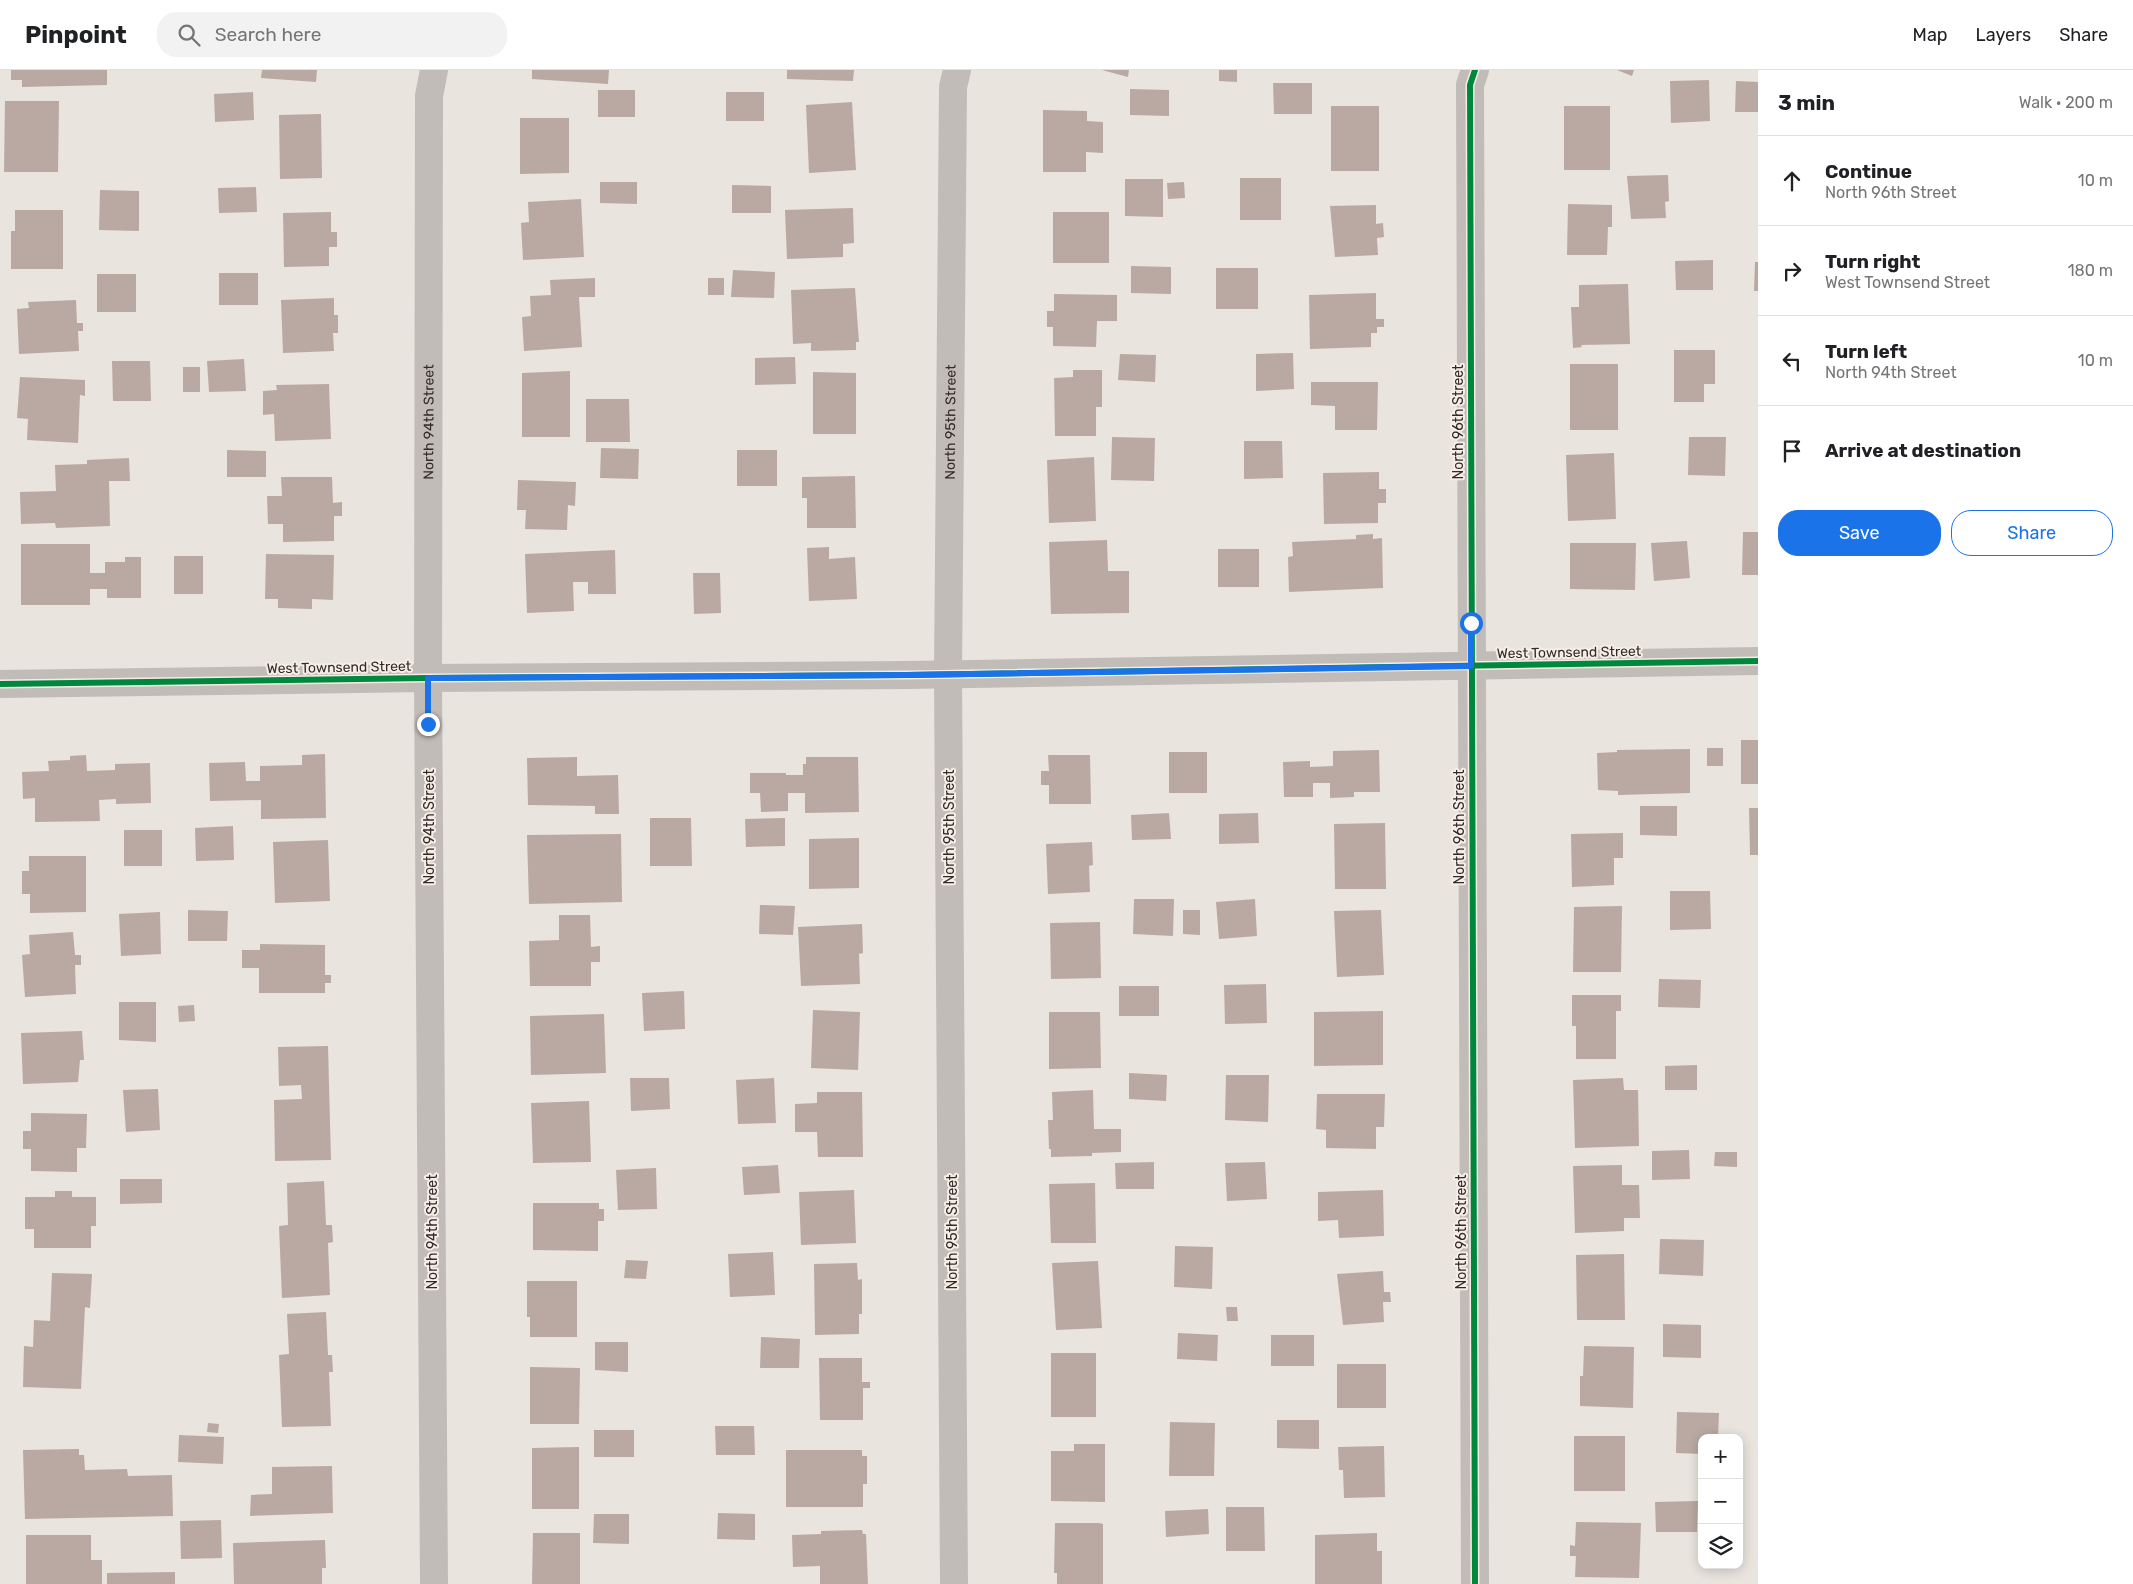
<!DOCTYPE html>
<meta charset="utf-8">
<style>
:root{--surface:#fff;--page:#f2f2f2;--text:#202124;--muted:#757577;--line:#e0e0e0;--accent:#1a73e8}
body{margin:0;font-family:Rubik,sans-serif;background:var(--page);color:var(--text)}
.controls{position:absolute;right:15px;bottom:15px;display:grid;overflow:hidden;border-radius:10px;box-shadow:0 2px 12px #0003}
.controls button{width:45px;height:45px;display:grid;place-items:center;padding:0;border:0;border-bottom:1px solid var(--line);background:var(--surface);color:var(--text);font:25px sans-serif}
.stop{position:absolute;width:15px;height:15px;margin:-11px;border:4px solid #1a73e8;border-radius:50%;background:#fff}
.stop.end{background:#1a73e8;border-color:#fff;box-shadow:0 1px 5px #0008}
.list{margin:0;padding:0;list-style:none}
h2{display:flex;justify-content:space-between;align-items:center;height:65px;margin:0;padding:0 20px;font-size:21px}
h2 small{font-size:16px;font-weight:400;color:var(--muted)}
.list li{display:grid;grid-template-columns:32px 1fr auto;gap:15px;align-items:center;box-sizing:border-box;height:90px;padding:0 20px;border-top:1px solid var(--line)}
.list b{display:block;font-size:19px;white-space:nowrap}
.list p{margin:0;font-size:16px;white-space:nowrap;color:var(--muted)}
.list em{font-size:16px;font-style:normal;color:var(--muted)}
.actions{display:flex;gap:10px;padding:15px 20px}
.actions a{flex:1;padding:11px 0;border:1px solid var(--accent);border-radius:20px;text-align:center;font-size:18px;color:var(--accent)}
.actions .main{background:var(--accent);color:#fff}
.icon{flex:none;width:28px;height:28px;fill:none;stroke:currentColor;stroke-width:2;stroke-linecap:round;stroke-linejoin:round}
.map{position:relative;flex:none;width:1758px;height:1514px;overflow:hidden}
header{display:flex;align-items:center;gap:30px;box-sizing:border-box;height:70px;padding:0 25px;background:var(--surface);border-bottom:1px solid var(--line)}
header strong{font-size:24px}
nav{display:flex;gap:28px;margin-inline-start:auto;font-size:18px}
.search{width:350px;height:45px;background:var(--page);display:flex;align-items:center;gap:12px;box-sizing:border-box;padding:0 18px;border-radius:20px;color:var(--muted);font-size:19px}
main{display:flex}
aside{flex:1;background:var(--surface)}
.map>svg:first-child{display:block}
.building{fill:#baa9a2}
.lines{fill:none;stroke-linecap:round;stroke-linejoin:round}
.minor{stroke:#c1bcb8;stroke-width:28}
.cycleway-casing{stroke:#f6eee6;stroke-width:9}
.cycleway{stroke:#00873e;stroke-width:6}
.route{stroke:#1a73e8;stroke-width:6}
.labels{text-anchor:middle;stroke-width:4;stroke-linejoin:round;paint-order:stroke}
.street-label{font-size:14px;fill:#312a27;stroke:#f6eee6}
</style>
<header>
<strong>Pinpoint</strong>
<div class="search"><svg class="icon" aria-label="search" viewBox="0 0 24 24"><circle cx="10" cy="10" r="6"/><path d="M15 15l6 6"/></svg>Search here</div>
<nav><a>Map</a><a>Layers</a><a>Share</a></nav>
</header>
<main>
<div class="map">
<svg width="1758" height="1514" viewBox="0 0 1758 1514">
<rect width="100%" height="100%" fill="#e9e4de"/>
<g class="building">
<polygon points="11,0 107,0 107,15 22,17 22,10 11,10"/>
<polygon points="262,0 317,0 316,12 261,8"/>
<polygon points="532,0 609,0 608,14 532,9"/>
<polygon points="787,0 854,0 853,11 787,9"/>
<polygon points="1102,0 1129,0 1128,7"/>
<polygon points="1219,0 1237,0 1237,12 1219,11"/>
<polygon points="1617,0 1634,0 1632,6"/>
<polygon points="1709,10 1710,51 1671,53 1670,11"/>
<polygon points="1736,11 1758,12 1758,42 1735,42"/>
<polygon points="1273,13 1312,13 1312,44 1274,44"/>
<polygon points="1130,19 1169,20 1169,46 1130,45"/>
<rect x="598" y="20" width="37" height="27"/>
<polygon points="253,22 254,50 215,52 214,24"/>
<rect x="726" y="22" width="38" height="29"/>
<polygon points="5,31 59,31 58,102 4,102"/>
<polygon points="852,32 856,100 809,103 806,35"/>
<rect x="1331" y="36" width="48" height="65"/>
<rect x="1564" y="36" width="46" height="64"/>
<polygon points="1043,40 1087,41 1087,51 1103,52 1103,83 1086,82 1086,102 1043,102"/>
<polygon points="321,44 322,108 280,109 279,45"/>
<polygon points="520,48 569,48 569,103 520,104"/>
<polygon points="1668,105 1669,131 1665,132 1666,148 1631,149 1627,106"/>
<rect x="1240" y="108" width="41" height="42"/>
<polygon points="1125,109 1163,109 1163,147 1125,146"/>
<polygon points="600,112 637,112 637,134 600,133"/>
<polygon points="1184,112 1185,128 1168,129 1167,113"/>
<polygon points="732,115 771,116 771,143 732,143"/>
<polygon points="256,117 257,142 219,143 218,118"/>
<polygon points="100,120 139,121 139,161 99,160"/>
<polygon points="581,129 584,187 523,190 521,153 529,152 528,132"/>
<polygon points="1568,134 1612,135 1612,157 1608,157 1607,185 1567,185"/>
<polygon points="1376,135 1376,154 1383,153 1384,167 1377,168 1378,185 1335,187 1330,136"/>
<polygon points="853,138 854,173 843,174 843,187 787,189 785,140"/>
<polygon points="15,140 63,140 63,199 11,199 11,161 15,161"/>
<polygon points="331,142 331,162 337,162 337,177 329,177 329,196 284,197 283,143"/>
<rect x="1053" y="142" width="56" height="51"/>
<polygon points="1713,190 1713,220 1676,220 1675,191"/>
<polygon points="1755,192 1758,192 1758,221 1754,221"/>
<polygon points="1131,196 1171,197 1171,224 1131,223"/>
<rect x="1216" y="198" width="42" height="41"/>
<polygon points="733,200 775,202 774,228 731,227"/>
<rect x="219" y="203" width="39" height="32"/>
<rect x="97" y="204" width="39" height="38"/>
<polygon points="595,208 595,227 579,227 582,277 524,281 522,247 531,246 530,226 551,225 550,210"/>
<rect x="708" y="208" width="16" height="17"/>
<polygon points="1628,214 1630,274 1581,275 1582,277 1573,278 1571,237 1579,237 1579,215"/>
<polygon points="855,218 859,272 856,272 856,280 811,281 811,273 793,274 791,220"/>
<polygon points="1376,223 1376,249 1384,249 1384,257 1377,257 1377,263 1371,263 1371,277 1310,279 1309,225"/>
<polygon points="1054,224 1117,225 1117,251 1097,251 1096,277 1053,276 1053,257 1047,257 1047,241 1054,241"/>
<polygon points="334,228 334,245 338,245 338,263 333,263 334,281 283,283 281,230"/>
<polygon points="76,230 77,253 83,253 83,261 78,261 79,281 19,284 17,239 29,238 28,232"/>
<polygon points="1674,280 1715,280 1715,314 1704,314 1704,332 1674,332"/>
<polygon points="1293,283 1294,319 1256,321 1256,284"/>
<polygon points="1120,284 1156,285 1155,312 1118,310"/>
<polygon points="795,287 796,314 755,315 755,288"/>
<polygon points="244,289 246,321 209,322 207,291"/>
<polygon points="112,291 150,291 151,331 113,331"/>
<rect x="1570" y="294" width="48" height="66"/>
<rect x="183" y="297" width="17" height="25"/>
<polygon points="1073,300 1102,300 1102,337 1096,337 1096,366 1055,366 1054,308 1073,307"/>
<polygon points="570,301 570,367 522,367 522,303"/>
<polygon points="813,302 856,303 856,364 813,364"/>
<polygon points="20,307 85,310 85,326 80,325 78,373 27,370 28,349 17,348"/>
<polygon points="1311,312 1378,312 1377,360 1335,360 1335,336 1311,335"/>
<polygon points="329,314 331,369 275,371 274,344 263,345 263,321 277,320 276,315"/>
<polygon points="586,329 629,329 630,372 586,372"/>
<polygon points="1112,367 1155,368 1154,411 1111,410"/>
<polygon points="1689,367 1726,367 1725,406 1688,405"/>
<polygon points="1244,371 1282,371 1283,408 1244,409"/>
<polygon points="601,378 639,379 638,409 600,408"/>
<polygon points="227,380 266,381 266,407 227,407"/>
<rect x="737" y="380" width="40" height="36"/>
<polygon points="1614,383 1616,449 1568,451 1566,385"/>
<polygon points="1094,387 1096,451 1049,453 1047,390"/>
<polygon points="129,388 130,411 109,411 110,456 56,458 55,453 21,454 20,422 56,421 55,395 87,394 87,390"/>
<polygon points="1379,402 1379,419 1386,419 1386,433 1378,433 1378,453 1324,454 1323,403"/>
<polygon points="855,406 856,458 807,458 807,428 802,428 802,407"/>
<polygon points="281,407 332,407 333,433 342,432 342,446 334,446 334,471 283,472 283,454 268,454 267,426 282,426"/>
<polygon points="518,410 576,412 575,436 568,435 567,460 525,459 526,440 517,440"/>
<polygon points="1743,462 1758,462 1758,505 1742,505"/>
<polygon points="1373,464 1373,469 1382,468 1383,518 1289,522 1288,487 1293,486 1292,472 1356,469 1356,465"/>
<polygon points="1107,470 1108,501 1129,501 1129,543 1051,544 1049,472"/>
<polygon points="1687,471 1690,508 1654,511 1651,473"/>
<polygon points="1570,473 1636,473 1635,520 1570,519"/>
<polygon points="21,474 90,474 90,503 105,503 105,492 125,492 125,487 141,487 141,528 107,528 107,519 90,519 90,535 21,535"/>
<polygon points="829,477 829,489 855,487 857,529 809,531 807,478"/>
<rect x="1218" y="479" width="41" height="38"/>
<polygon points="615,480 616,524 588,524 588,512 573,512 574,541 527,543 525,484"/>
<polygon points="266,484 334,485 333,530 312,529 312,539 278,538 278,529 265,529"/>
<rect x="174" y="486" width="29" height="38"/>
<polygon points="693,503 720,503 721,543 694,544"/>
<rect x="1741" y="670" width="17" height="44"/>
<rect x="1707" y="678" width="16" height="18"/>
<polygon points="1690,679 1690,723 1618,725 1618,721 1598,720 1597,683 1617,682 1617,680"/>
<polygon points="1379,680 1380,722 1354,722 1354,727 1330,728 1330,713 1313,713 1313,727 1284,727 1283,692 1310,691 1310,697 1333,696 1333,681"/>
<rect x="1169" y="682" width="38" height="41"/>
<polygon points="325,684 326,748 261,749 261,730 210,731 209,693 245,692 246,711 260,711 260,696 302,695 302,685"/>
<polygon points="86,685 87,701 115,700 115,694 150,693 151,733 116,734 116,729 99,730 100,751 35,752 35,728 23,729 22,702 49,701 48,691 70,690 70,686"/>
<polygon points="1048,685 1090,685 1091,734 1049,734 1049,715 1041,715 1041,701 1049,701"/>
<polygon points="577,687 577,706 618,705 619,744 595,744 595,736 528,735 527,688"/>
<polygon points="806,687 858,687 859,742 805,743 805,723 788,723 788,741 761,742 760,723 750,723 750,703 786,703 786,705 803,705 803,694 806,694"/>
<polygon points="1640,736 1677,736 1677,766 1640,765"/>
<polygon points="1749,738 1758,738 1758,785 1750,785"/>
<polygon points="1169,743 1171,769 1132,770 1131,745"/>
<polygon points="1258,743 1259,773 1219,774 1219,744"/>
<polygon points="650,748 691,748 692,796 650,796"/>
<polygon points="785,748 785,776 746,777 745,749"/>
<polygon points="1385,753 1386,819 1335,819 1334,754"/>
<polygon points="233,756 234,790 196,791 195,758"/>
<rect x="124" y="760" width="38" height="36"/>
<polygon points="1623,763 1623,788 1614,788 1614,815 1572,817 1571,764"/>
<polygon points="621,764 622,832 529,834 527,765"/>
<polygon points="859,768 859,818 809,819 809,769"/>
<polygon points="328,770 330,831 275,833 273,772"/>
<polygon points="1092,772 1093,795 1089,796 1090,822 1048,824 1046,774"/>
<polygon points="29,786 86,786 86,842 30,843 30,824 22,824 22,801 29,801"/>
<polygon points="1670,821 1710,821 1711,859 1670,860"/>
<polygon points="1134,829 1174,829 1173,866 1133,864"/>
<polygon points="1255,829 1257,866 1219,869 1216,832"/>
<polygon points="760,835 795,836 793,865 759,864"/>
<polygon points="1622,836 1621,902 1573,902 1574,837"/>
<polygon points="188,840 228,841 227,871 188,871"/>
<polygon points="1183,840 1200,840 1200,865 1183,864"/>
<polygon points="1381,840 1384,905 1337,907 1334,841"/>
<polygon points="160,842 161,884 121,886 119,844"/>
<polygon points="559,845 590,845 591,877 600,876 600,892 591,892 591,916 530,916 529,871 559,870"/>
<polygon points="1100,852 1101,908 1051,909 1050,853"/>
<polygon points="862,854 863,883 859,884 860,914 801,916 798,857"/>
<polygon points="73,862 75,885 81,885 81,895 75,895 76,924 25,927 22,885 30,884 29,865"/>
<polygon points="260,874 325,875 325,905 331,905 331,913 325,913 325,923 259,923 259,898 242,898 242,880 260,880"/>
<polygon points="1659,909 1701,910 1700,938 1658,937"/>
<polygon points="1266,914 1267,953 1225,954 1224,915"/>
<rect x="1119" y="916" width="40" height="30"/>
<polygon points="684,921 685,959 644,961 642,923"/>
<polygon points="1572,925 1621,925 1621,941 1616,941 1616,989 1576,989 1576,956 1572,956"/>
<polygon points="119,932 156,932 156,972 119,970"/>
<polygon points="194,935 195,951 179,952 178,936"/>
<polygon points="813,940 860,942 858,1000 811,998"/>
<polygon points="1383,941 1383,995 1314,996 1314,942"/>
<polygon points="1049,942 1100,942 1101,998 1049,999"/>
<polygon points="604,944 606,1003 531,1005 530,946"/>
<polygon points="82,961 84,990 80,990 78,1012 23,1014 21,963"/>
<polygon points="328,976 331,1090 275,1091 274,1030 302,1029 301,1015 279,1016 278,977"/>
<polygon points="1697,995 1697,1020 1665,1020 1665,996"/>
<polygon points="1129,1003 1167,1005 1166,1031 1129,1029"/>
<polygon points="1226,1005 1269,1005 1268,1052 1225,1050"/>
<polygon points="630,1008 669,1008 670,1039 631,1041"/>
<polygon points="774,1008 776,1053 738,1054 736,1010"/>
<polygon points="1623,1008 1624,1020 1638,1020 1639,1076 1575,1078 1573,1010"/>
<polygon points="158,1019 160,1060 126,1062 123,1020"/>
<polygon points="1093,1020 1094,1059 1121,1059 1121,1082 1092,1083 1092,1086 1051,1087 1051,1079 1049,1079 1048,1050 1053,1050 1052,1022"/>
<polygon points="817,1022 862,1022 863,1087 818,1087 817,1062 795,1062 795,1034 817,1033"/>
<polygon points="1317,1024 1385,1024 1384,1057 1376,1057 1376,1079 1326,1078 1326,1060 1316,1059"/>
<polygon points="589,1031 591,1092 533,1093 531,1033"/>
<polygon points="31,1043 87,1044 86,1078 77,1078 77,1102 31,1101 31,1079 23,1079 23,1061 31,1061"/>
<polygon points="1689,1080 1690,1109 1652,1110 1652,1081"/>
<polygon points="1715,1082 1737,1082 1737,1097 1714,1096"/>
<polygon points="1154,1092 1154,1119 1116,1119 1115,1093"/>
<polygon points="1265,1092 1267,1129 1227,1131 1225,1093"/>
<polygon points="778,1095 780,1123 744,1125 742,1097"/>
<polygon points="1622,1095 1622,1115 1639,1115 1640,1148 1624,1148 1624,1161 1575,1163 1573,1096"/>
<polygon points="656,1098 657,1139 618,1140 616,1100"/>
<polygon points="120,1109 162,1109 162,1133 120,1134"/>
<polygon points="324,1111 326,1155 332,1155 333,1172 328,1173 330,1225 282,1228 279,1156 288,1155 287,1113"/>
<polygon points="1095,1113 1096,1173 1051,1173 1049,1114"/>
<polygon points="854,1120 856,1173 801,1175 799,1122"/>
<polygon points="1383,1120 1384,1166 1339,1168 1338,1150 1318,1151 1318,1122"/>
<polygon points="55,1121 72,1121 72,1127 96,1127 96,1156 91,1156 91,1178 34,1178 34,1159 25,1159 25,1127 55,1127"/>
<polygon points="533,1133 599,1133 599,1139 604,1139 604,1151 598,1151 598,1181 533,1180"/>
<polygon points="1660,1169 1704,1170 1703,1206 1659,1204"/>
<polygon points="1175,1176 1213,1177 1212,1219 1174,1217"/>
<polygon points="773,1182 775,1225 730,1227 728,1184"/>
<polygon points="1624,1184 1625,1250 1577,1250 1576,1185"/>
<polygon points="626,1190 648,1191 646,1209 624,1208"/>
<polygon points="1098,1191 1102,1258 1056,1260 1052,1193"/>
<polygon points="857,1193 858,1210 862,1209 862,1244 859,1244 859,1264 815,1265 814,1194"/>
<polygon points="1383,1201 1384,1222 1390,1222 1391,1232 1383,1232 1384,1252 1343,1255 1337,1204"/>
<polygon points="52,1203 92,1204 90,1238 85,1237 81,1319 23,1317 24,1276 33,1277 34,1250 50,1251"/>
<polygon points="527,1211 577,1211 577,1267 530,1267 530,1247 527,1247"/>
<polygon points="1226,1237 1237,1237 1238,1251 1227,1251"/>
<polygon points="326,1242 328,1285 332,1285 333,1302 329,1302 331,1356 282,1357 279,1285 289,1284 287,1244"/>
<polygon points="1663,1254 1701,1255 1701,1288 1663,1287"/>
<polygon points="1178,1263 1218,1265 1217,1291 1177,1289"/>
<rect x="1271" y="1265" width="43" height="31"/>
<polygon points="761,1267 800,1269 799,1298 760,1298"/>
<polygon points="595,1272 628,1272 628,1302 595,1300"/>
<polygon points="1584,1276 1634,1277 1633,1338 1580,1336 1580,1306 1583,1306"/>
<rect x="1051" y="1283" width="45" height="64"/>
<polygon points="819,1288 862,1288 862,1312 870,1312 870,1318 863,1318 863,1350 820,1350"/>
<rect x="1337" y="1294" width="49" height="44"/>
<polygon points="530,1297 580,1298 579,1354 530,1354"/>
<polygon points="1677,1342 1719,1343 1718,1368 1702,1368 1702,1384 1676,1383"/>
<polygon points="1277,1350 1319,1350 1319,1379 1277,1378"/>
<polygon points="1170,1352 1215,1353 1214,1406 1169,1406"/>
<polygon points="208,1353 219,1354 218,1363 207,1362"/>
<polygon points="715,1356 754,1356 755,1385 716,1385"/>
<rect x="594" y="1360" width="40" height="27"/>
<polygon points="179,1365 224,1367 223,1394 178,1392"/>
<rect x="1574" y="1366" width="51" height="55"/>
<polygon points="1074,1374 1105,1374 1105,1432 1051,1431 1051,1381 1074,1381"/>
<polygon points="1384,1376 1385,1427 1344,1428 1343,1400 1339,1400 1338,1377"/>
<polygon points="579,1377 579,1439 532,1439 532,1378"/>
<polygon points="79,1379 79,1385 84,1385 85,1400 127,1399 128,1406 172,1405 173,1446 25,1449 23,1380"/>
<polygon points="786,1380 862,1380 862,1386 867,1386 867,1414 863,1414 863,1437 786,1437"/>
<polygon points="332,1396 333,1443 250,1446 251,1425 272,1424 272,1397"/>
<polygon points="1698,1431 1697,1462 1656,1462 1655,1432"/>
<polygon points="1226,1437 1264,1437 1265,1481 1226,1481"/>
<polygon points="1208,1439 1209,1464 1166,1467 1165,1441"/>
<polygon points="718,1443 755,1444 755,1470 717,1469"/>
<polygon points="594,1444 629,1444 629,1474 593,1473"/>
<polygon points="221,1450 222,1488 181,1489 180,1451"/>
<polygon points="1576,1452 1641,1453 1639,1508 1575,1507 1576,1486 1570,1486 1570,1475 1575,1476"/>
<polygon points="1055,1453 1099,1453 1103,1454 1103,1514 1057,1514 1057,1503 1054,1503"/>
<polygon points="862,1460 863,1464 866,1464 868,1514 820,1514 820,1496 793,1497 792,1465 821,1464 821,1461"/>
<polygon points="533,1463 580,1463 580,1514 532,1514"/>
<polygon points="1377,1463 1377,1481 1382,1481 1382,1514 1315,1514 1315,1465"/>
<polygon points="26,1465 91,1465 91,1490 102,1490 102,1514 26,1514"/>
<polygon points="325,1470 326,1498 322,1498 322,1514 234,1514 233,1473"/>
<polygon points="175,1502 175,1514 107,1514 107,1503"/>
</g>
<g class="lines">
<g class="minor">
<polyline points="1475,0 1470,15 1475,1514"/>
<polyline points="0,614 428,608 907,605 1758,591"/>
<path id="s1" d="M434,1514L428,608L429,26L434,0"/>
<path id="s2" d="M954,1514L948,604L953,17L957,0"/>
</g>
<g class="cycleway-casing">
<g id="cycleway">
<polyline points="1475,0 1470,15 1475,1514"/>
<polyline points="0,614 428,608 907,605 1758,591"/>
</g>
</g>
<use href="#cycleway" class="cycleway"/>
</g>
<g class="lines">
<polyline class="route" points="428,654 428,608 907,605 1471,596 1471,553"/>
</g>
<g class="labels">
<g class="street-label">
<text dy="5" stroke="none"><textPath href="#s1" startOffset="1162">North 94th Street</textPath></text>
<text dy="5" stroke="none"><textPath href="#s2" startOffset="1162">North 95th Street</textPath></text>
<text transform="translate(1458 352) rotate(-90)" y="5">North 96th Street</text>
<text transform="translate(1569 582) rotate(-1)" y="5">West Townsend Street</text>
<text transform="translate(339 597) rotate(-1)" y="5">West Townsend Street</text>
<text transform="translate(429 757) rotate(-90)" y="5">North 94th Street</text>
<text transform="translate(949 757) rotate(-90)" y="5">North 95th Street</text>
<text transform="translate(1459 757) rotate(-90)" y="5">North 96th Street</text>
<text transform="translate(432 1162) rotate(-90)" y="5">North 94th Street</text>
<text transform="translate(952 1162) rotate(-90)" y="5">North 95th Street</text>
<text transform="translate(1461 1162) rotate(-90)" y="5">North 96th Street</text>
</g>
</g>
</svg>
<div class="controls">
<button>+</button>
<button>−</button>
<button><svg class="icon" aria-label="layers" viewBox="0 0 24 24"><path d="M12 4l9 5-9 5-9-5zM3 14l9 5 9-5"/></svg></button>
</div>
<div class="stop" style="left:1471px;top:553px"></div>
<div class="stop end" style="left:428px;top:654px"></div>
</div>
<aside>
<h2>3 min<small>Walk · 200 m</small></h2>
<ul class="list">
<li><svg class="icon" aria-label="ahead" viewBox="0 0 24 24"><path d="M12 20V5M6 11l6-6 6 6"/></svg><div><b>Continue</b><p>North 96th Street</p></div><em>10 m</em></li>
<li><svg class="icon" aria-label="right" viewBox="0 0 24 24"><path d="M7 20v-9h11M14 6l5 5-5 5"/></svg><div><b>Turn right</b><p>West Townsend Street</p></div><em>180 m</em></li>
<li><svg class="icon" aria-label="left" viewBox="0 0 24 24"><path d="M17 20v-9H6M10 6l-5 5 5 5"/></svg><div><b>Turn left</b><p>North 94th Street</p></div><em>10 m</em></li>
<li><svg class="icon" aria-label="arrive" viewBox="0 0 24 24"><path d="M6 21V4h12l-3 4 3 4H6"/></svg><div><b>Arrive at destination</b></div></li>
</ul>
<div class="actions"><a class="main">Save</a><a>Share</a></div>
</aside>
</main>
